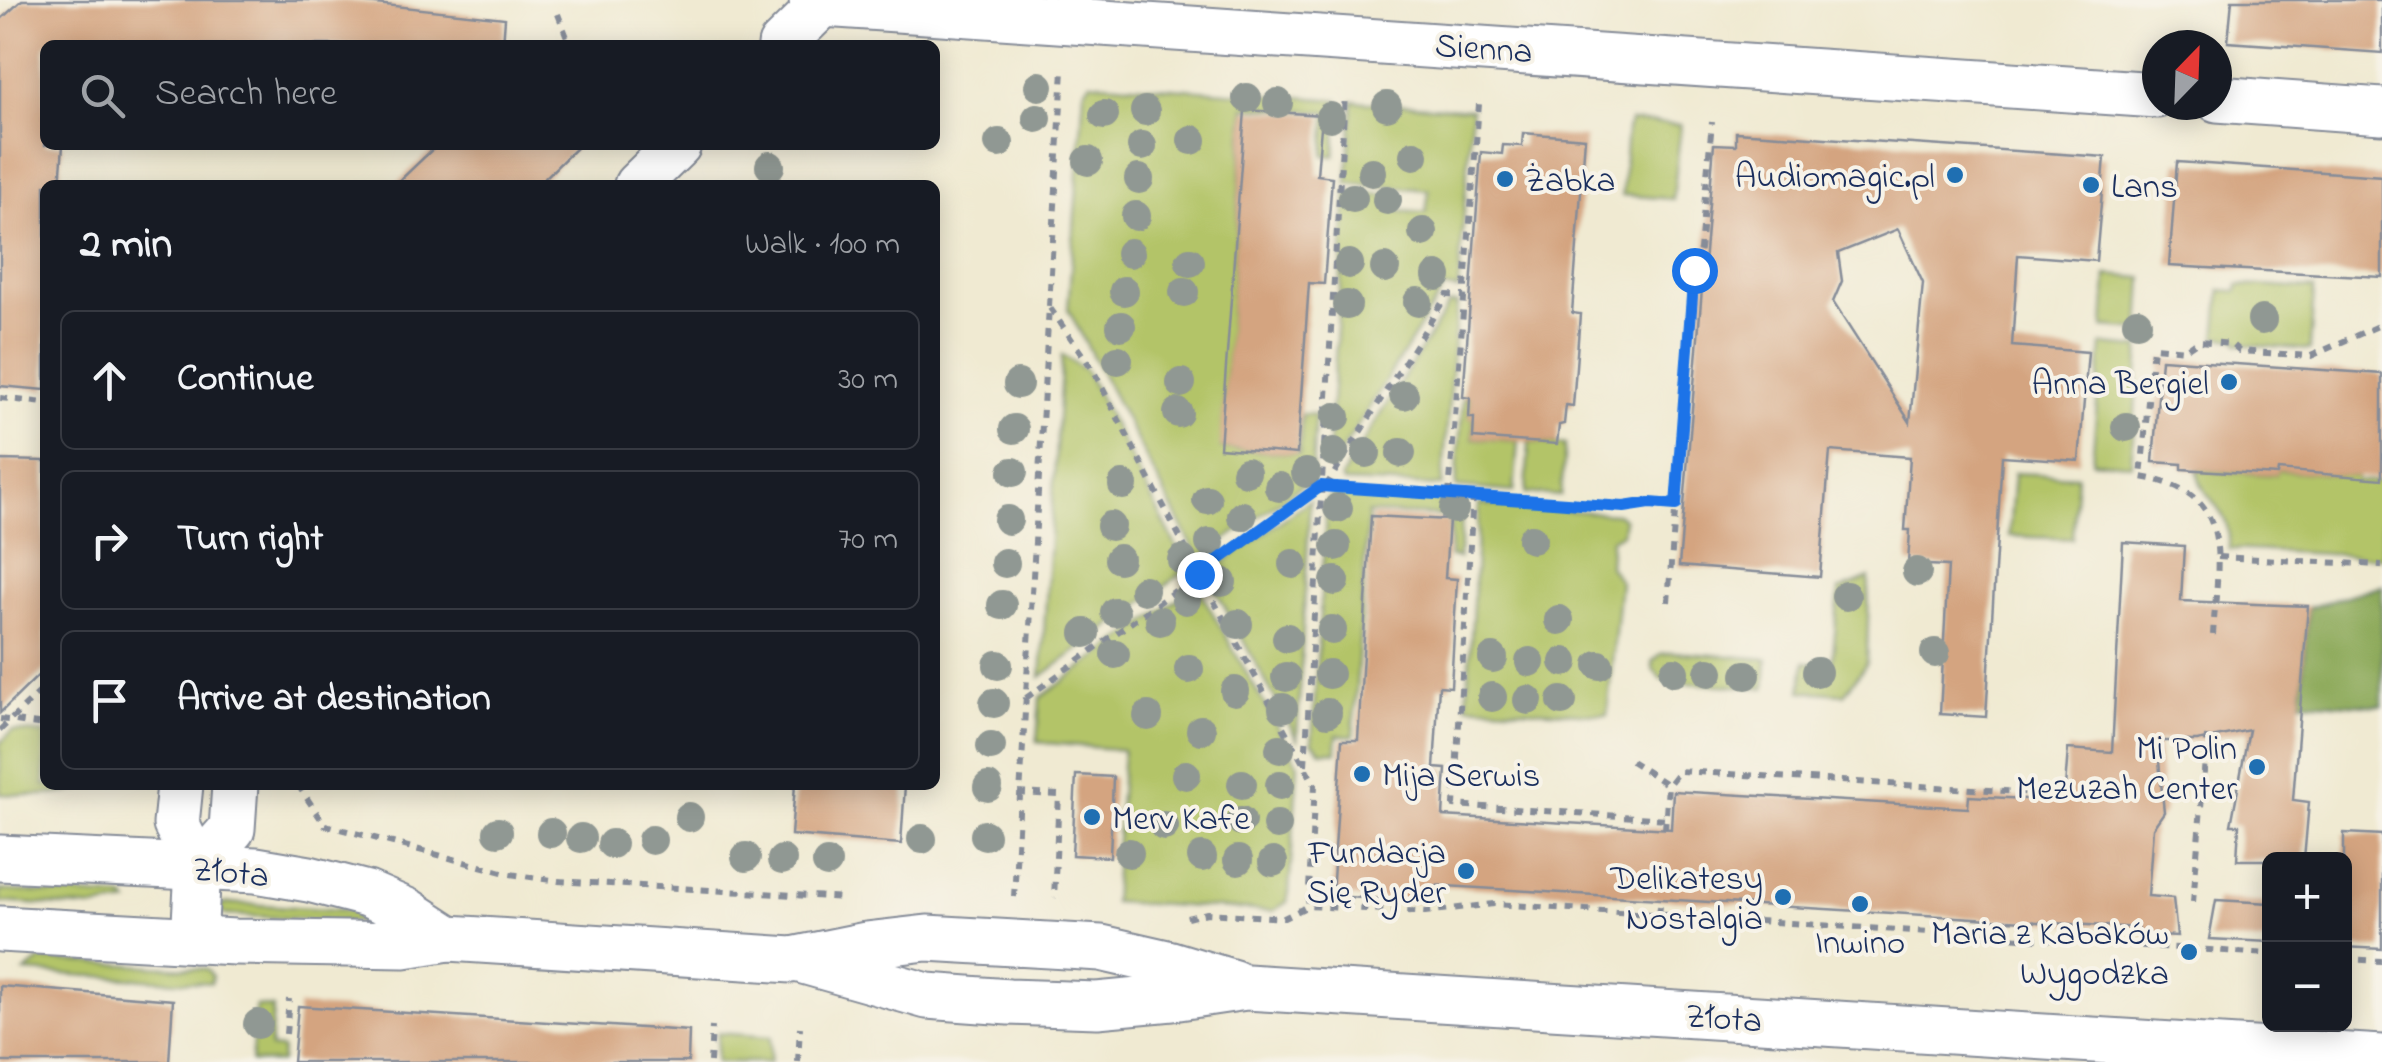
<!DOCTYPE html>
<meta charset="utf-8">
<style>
:root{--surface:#171b24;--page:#20242c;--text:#f1f3f6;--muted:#9ea1a6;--line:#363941}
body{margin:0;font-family:"Indie Flower",sans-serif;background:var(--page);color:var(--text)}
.controls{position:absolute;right:30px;bottom:30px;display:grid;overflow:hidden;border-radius:15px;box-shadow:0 5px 25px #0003}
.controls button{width:90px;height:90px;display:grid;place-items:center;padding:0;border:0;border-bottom:2px solid var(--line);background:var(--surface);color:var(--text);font:50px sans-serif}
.compass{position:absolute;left:2142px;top:30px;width:90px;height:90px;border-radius:50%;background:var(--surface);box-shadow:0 5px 25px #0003;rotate:23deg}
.stop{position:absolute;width:30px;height:30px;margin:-22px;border:8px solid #1a73e8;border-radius:50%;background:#fff}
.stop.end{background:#1a73e8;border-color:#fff;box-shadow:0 2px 10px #0008}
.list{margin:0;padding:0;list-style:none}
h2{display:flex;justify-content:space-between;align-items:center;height:130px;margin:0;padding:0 40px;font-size:42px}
h2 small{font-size:32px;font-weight:400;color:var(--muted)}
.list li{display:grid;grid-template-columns:65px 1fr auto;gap:30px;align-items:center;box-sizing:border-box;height:140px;margin:0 20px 20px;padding:0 20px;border:2px solid var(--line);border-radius:15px}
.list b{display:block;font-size:38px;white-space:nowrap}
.list em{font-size:32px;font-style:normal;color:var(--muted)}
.icon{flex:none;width:55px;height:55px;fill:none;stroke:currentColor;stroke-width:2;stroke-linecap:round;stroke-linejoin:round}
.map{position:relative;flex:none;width:2382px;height:1062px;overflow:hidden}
.search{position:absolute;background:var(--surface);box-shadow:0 5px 25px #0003;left:40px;top:40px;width:900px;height:110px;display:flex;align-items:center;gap:25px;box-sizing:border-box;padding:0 35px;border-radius:15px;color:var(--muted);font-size:38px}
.panel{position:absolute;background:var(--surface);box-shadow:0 5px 25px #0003;left:40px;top:180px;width:900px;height:610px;border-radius:15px}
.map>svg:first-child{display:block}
.green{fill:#b3c467;stroke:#677a62;stroke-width:2.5}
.forest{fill:#8eaa5c;stroke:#546c5d;stroke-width:2.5}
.building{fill:#d4a480;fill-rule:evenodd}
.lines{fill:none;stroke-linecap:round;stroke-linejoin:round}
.street-casing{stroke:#868c98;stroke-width:49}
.path{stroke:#868c98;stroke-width:6;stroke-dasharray:8 8;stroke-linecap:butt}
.street{stroke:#fff;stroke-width:45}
.tree{fill:#909893}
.route{stroke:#1a73e8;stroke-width:12}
.poi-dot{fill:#1f6fb2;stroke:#f7f3e8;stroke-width:4}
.labels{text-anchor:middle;stroke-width:8;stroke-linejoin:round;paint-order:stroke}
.street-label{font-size:35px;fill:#1b2f5e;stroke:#f7f3e8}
.poi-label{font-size:35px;fill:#1b2f5e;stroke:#f7f3e8;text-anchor:end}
</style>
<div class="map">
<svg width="2382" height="1062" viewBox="0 0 2382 1062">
<rect width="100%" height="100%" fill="#f7f3e8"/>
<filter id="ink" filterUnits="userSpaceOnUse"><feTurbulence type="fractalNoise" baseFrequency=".01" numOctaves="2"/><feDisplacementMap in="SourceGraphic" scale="20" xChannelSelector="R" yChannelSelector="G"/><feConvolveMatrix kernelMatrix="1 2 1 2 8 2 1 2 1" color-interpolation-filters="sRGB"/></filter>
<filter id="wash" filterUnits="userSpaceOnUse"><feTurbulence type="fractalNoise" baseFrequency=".0048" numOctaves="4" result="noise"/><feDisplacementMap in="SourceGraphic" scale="40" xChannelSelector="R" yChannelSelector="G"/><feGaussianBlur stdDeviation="2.25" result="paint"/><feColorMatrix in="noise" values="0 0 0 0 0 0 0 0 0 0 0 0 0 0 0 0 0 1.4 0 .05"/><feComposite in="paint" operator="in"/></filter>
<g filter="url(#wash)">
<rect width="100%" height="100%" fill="#f0ead2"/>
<g class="green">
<polygon points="1090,82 1338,100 1335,156 1324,155 1327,112 1245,107 1221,448 1299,454 1302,414 1315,415 1312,478 1199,559 1068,309 1084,91"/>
<polygon points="1353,101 1472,109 1458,290 1444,288 1337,459 1328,456 1347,192 1400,196 1399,211 1426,213 1429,190 1347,183"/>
<polygon points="1630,121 1681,125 1673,199 1622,195 1627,130"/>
<polygon points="2107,275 2143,278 2140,330 2104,327"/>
<polygon points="2238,285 2314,289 2310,350 2238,344 2237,339 2216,337 2221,290 2237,291"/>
<polygon points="1449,304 1457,304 1442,486 1343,482 1341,477"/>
<polygon points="2102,345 2140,348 2131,464 2092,461"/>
<polygon points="1062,355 1085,370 1188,569 1041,677"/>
<polygon points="1463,397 1470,398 1469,417 1474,418 1473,438 1518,441 1514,492 1456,487"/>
<polygon points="1529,442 1565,445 1561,496 1526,493"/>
<path d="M2197,470L2276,475L2278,470L2357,476V481L2382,482V557L2229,549C2232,505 2202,503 2197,470Z"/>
<polygon points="2014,473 2077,476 2072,539 2009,536"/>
<polygon points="1334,494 1463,502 1459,558 1450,557 1451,516 1368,513 1353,736 1337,735 1336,752 1321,751 1312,742 1327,500"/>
<polygon points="1310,500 1297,739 1207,574"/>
<polygon points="1479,504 1616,514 1624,519 1622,533 1611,539 1609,566 1620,582 1607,715 1467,705"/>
<polygon points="1869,578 1867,663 1844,694 1801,691 1805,662 1832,665 1839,590"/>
<polygon points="1197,585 1298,764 1289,892 1287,902 1273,911 1113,902 1123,750 1037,742 1040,698"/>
<polygon points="1673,652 1767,659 1765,688 1671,682 1661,679 1653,669 1653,661 1661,654"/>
<path d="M12,731L45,734V785H88C60,798 31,795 0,794V743Z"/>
<polygon points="0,890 125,898 129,903 94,908 0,902"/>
<polygon points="227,903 362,911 370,920 361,922 226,915 218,911 218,907"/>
<polygon points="41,960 207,969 212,976 211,983 25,972"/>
<polygon points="256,1006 273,1008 270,1048 282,1049 281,1062 251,1062"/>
<polygon points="718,1033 771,1037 770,1062 716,1062"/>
</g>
<polygon class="forest" points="2382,585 2382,706 2301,701 2308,608"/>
<g id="blocks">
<g class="building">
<polygon points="22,0 339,0 505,18 503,45 45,45 45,145 63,145 60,185 45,185 45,390 0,386 0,20"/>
<polygon points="2232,0 2382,0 2382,53 2228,42"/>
<polygon points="1245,110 1322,115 1317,175 1332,177 1324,284 1309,283 1297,454 1220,448"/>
<path d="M1736,132L2105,157L2096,261L2018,255L2012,346L2088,352L2079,461L2002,456L1986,717L1940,714L1948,566L1908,564L1910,530H1905L1910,457L1830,451L1820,577L1679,566L1714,144L1736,145ZM1898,229L1923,283L1910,422L1833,302L1842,281L1838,253Z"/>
<polygon points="1523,133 1585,138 1572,313 1580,314 1573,406 1566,405 1564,424 1559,425 1557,444 1473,438 1474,418 1469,418 1470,398 1463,397 1481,152 1502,154 1503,145 1522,146"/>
<polygon points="437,145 579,145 538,185 395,185"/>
<polygon points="2177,162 2382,176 2382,277 2169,266"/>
<polygon points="2161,359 2382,374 2382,479 2278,470 2277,475 2182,469 2182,464 2153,462"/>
<polygon points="0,460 45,461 45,669 0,713"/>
<polygon points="1371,516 1449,520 1445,578 1457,579 1451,687 1439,686 1434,768 1446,769 1443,816 1671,829 1673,791 1968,808 1969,796 2064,801 2068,749 2112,752 2123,542 2184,546 2181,601 2308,606 2293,800 2309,802 2304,860 2237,860 2239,825 2231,825 2249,730 2197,741 2157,741 2164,812 2153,828 2148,896 2173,898 2177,936 2141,934 2138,928 1430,885 1428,902 1332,896 1342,740 1358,740"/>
<polygon points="1076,775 1113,777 1110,857 1072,855"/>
<polygon points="795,785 905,785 901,844 791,835"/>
<polygon points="2344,833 2382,835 2382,949 2344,947"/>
<polygon points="2216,900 2270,903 2270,942 2209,939"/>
<polygon points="0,986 173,1000 169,1062 0,1062"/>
<polygon points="298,1006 689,1031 688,1062 293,1062"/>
</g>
</g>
</g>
<g filter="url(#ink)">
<use href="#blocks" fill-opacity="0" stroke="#868c98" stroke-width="2.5"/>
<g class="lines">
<g class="street-casing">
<g id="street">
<polyline points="812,0 823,4 2157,95"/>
<polyline points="781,45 827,0"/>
<polyline points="2217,99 2382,111"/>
<polyline points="637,185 678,145"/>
<polyline points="180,785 176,824 198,868 194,940"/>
<polyline points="0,858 256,870 309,879 367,894 409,912 449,938"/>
<polyline points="198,868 232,829 235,785"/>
<polyline points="0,929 235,942 404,945 449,938 792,960 866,945 927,938 1101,948 1171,964 1234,983"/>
<polyline points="800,960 927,996 1009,1002 1097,1005 1172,998 1246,987 2382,1058"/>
</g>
</g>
<g class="path">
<polyline points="558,14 570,45"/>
<polyline points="1050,308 1093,370 1199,574 1315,785 1308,906"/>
<polyline points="0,398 45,403"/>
<polyline points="1326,486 1447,295 1464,296"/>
<polyline points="1449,495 1479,104"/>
<polyline points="1473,496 1454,805 1666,819"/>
<polyline points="2218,557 2382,565"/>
<polyline points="1668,602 1694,270 1700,250 1712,122"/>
<path d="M2213,635C2217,560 2238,492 2141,477L2153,347L2185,350L2198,341L2231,344L2239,351L2311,356L2382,324"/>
<polyline points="1026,698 1321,486 1623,507 1650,503 1676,505"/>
<polyline points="0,719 45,725"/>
<polyline points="0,730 45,687"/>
<polyline points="1631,761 1668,785"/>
<polyline points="1305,765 1345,95"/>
<polyline points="298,785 325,825 510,874 558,881 845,898"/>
<polyline points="1018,793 1059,795 1054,898"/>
<polyline points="1665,829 1668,785 1679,771 2068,795"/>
<polyline points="1014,897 1063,70"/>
<polyline points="2193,902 2207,736"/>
<polyline points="1659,914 1661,899"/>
<polyline points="1187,918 1207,913 1284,918 1308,906 1425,912 1494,904 2270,954"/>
<polyline points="2344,959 2382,961"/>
<polyline points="286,1034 289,999"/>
<polyline points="710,1062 712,1027"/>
<polyline points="798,1062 800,1027"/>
</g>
<use href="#street" class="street"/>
</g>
<g class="tree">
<circle cx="1039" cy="86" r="15"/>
<circle cx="1247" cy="98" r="15"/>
<circle cx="1278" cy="103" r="15"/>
<circle cx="1387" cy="106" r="15"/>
<circle cx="1145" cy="111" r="15"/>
<circle cx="1104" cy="115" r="15"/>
<circle cx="1330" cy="117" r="15"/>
<circle cx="1037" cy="118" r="15"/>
<circle cx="1192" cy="140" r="15"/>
<circle cx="999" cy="143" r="15"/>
<circle cx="1142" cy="146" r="15"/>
<circle cx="1414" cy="155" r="15"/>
<circle cx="1088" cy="161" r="15"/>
<circle cx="770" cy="166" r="15"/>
<circle cx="1372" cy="172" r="15"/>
<circle cx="1139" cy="179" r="15"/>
<circle cx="1353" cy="198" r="15"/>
<circle cx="1387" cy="200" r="15"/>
<circle cx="1136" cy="216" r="15"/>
<circle cx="1423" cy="232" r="15"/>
<circle cx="1130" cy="253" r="15"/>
<circle cx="1190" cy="262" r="15"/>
<circle cx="1349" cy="264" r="15"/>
<circle cx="1385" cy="268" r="15"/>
<circle cx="1437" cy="276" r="15"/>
<circle cx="1124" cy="291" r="15"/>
<circle cx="1184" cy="292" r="15"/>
<circle cx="1418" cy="302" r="15"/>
<circle cx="1347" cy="305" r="15"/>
<circle cx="2262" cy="320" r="15"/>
<circle cx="2137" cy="322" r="15"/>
<circle cx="1121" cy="326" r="15"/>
<circle cx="1118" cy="360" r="15"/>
<circle cx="1181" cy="383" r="15"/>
<circle cx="1018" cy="384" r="15"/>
<circle cx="1404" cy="395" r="15"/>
<circle cx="1178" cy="413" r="15"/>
<circle cx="1336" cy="417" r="15"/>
<circle cx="2126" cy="427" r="15"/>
<circle cx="1014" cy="429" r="15"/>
<circle cx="1334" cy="452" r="15"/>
<circle cx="1366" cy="453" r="15"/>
<circle cx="1401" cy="453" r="15"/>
<circle cx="1013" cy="472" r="15"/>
<circle cx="1246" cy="472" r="15"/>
<circle cx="1306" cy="473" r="15"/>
<circle cx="1123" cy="485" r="15"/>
<circle cx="1279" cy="487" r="15"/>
<circle cx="1207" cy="500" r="15"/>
<circle cx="1338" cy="508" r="15"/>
<circle cx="1454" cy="509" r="15"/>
<circle cx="1242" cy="516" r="15"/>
<circle cx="1008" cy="520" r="15"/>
<circle cx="1111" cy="526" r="15"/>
<circle cx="1532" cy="539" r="15"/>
<circle cx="1210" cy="543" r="15"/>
<circle cx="1336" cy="546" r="15"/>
<circle cx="1119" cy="559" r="15"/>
<circle cx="1182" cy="560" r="15"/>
<circle cx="1005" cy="563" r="15"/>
<circle cx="1293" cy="564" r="15"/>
<circle cx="1917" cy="572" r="15"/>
<circle cx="1335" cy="581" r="15"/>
<circle cx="1222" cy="582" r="15"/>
<circle cx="1144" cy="590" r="15"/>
<circle cx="1846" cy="596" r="15"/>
<circle cx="1186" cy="600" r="15"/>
<circle cx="1002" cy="605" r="15"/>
<circle cx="1115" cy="612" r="15"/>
<circle cx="1559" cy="620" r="15"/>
<circle cx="1160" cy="621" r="15"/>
<circle cx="1238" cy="624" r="15"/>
<circle cx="1332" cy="630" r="15"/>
<circle cx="1085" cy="633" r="15"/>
<circle cx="1287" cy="638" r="15"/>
<circle cx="1935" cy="653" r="15"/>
<circle cx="1115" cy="654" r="15"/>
<circle cx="1493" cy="658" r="15"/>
<circle cx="1530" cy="662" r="15"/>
<circle cx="1564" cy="662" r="15"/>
<circle cx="998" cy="665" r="15"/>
<circle cx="1599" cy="665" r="15"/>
<circle cx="1189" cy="669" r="15"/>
<circle cx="1674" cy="672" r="15"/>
<circle cx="1709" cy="672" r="15"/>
<circle cx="1817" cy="672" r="15"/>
<circle cx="1329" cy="674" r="15"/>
<circle cx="1746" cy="675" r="15"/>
<circle cx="1286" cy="677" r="15"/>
<circle cx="1235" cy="691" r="15"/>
<circle cx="1492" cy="697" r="15"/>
<circle cx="1528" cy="700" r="15"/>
<circle cx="1562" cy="701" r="15"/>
<circle cx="994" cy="703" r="15"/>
<circle cx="1283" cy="708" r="15"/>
<circle cx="1327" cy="713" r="15"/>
<circle cx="1148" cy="716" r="15"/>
<circle cx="1201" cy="730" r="15"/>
<circle cx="991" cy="746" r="15"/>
<circle cx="1280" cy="749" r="15"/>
<circle cx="1186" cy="775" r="15"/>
<circle cx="1242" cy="784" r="15"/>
<circle cx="1280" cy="785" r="15"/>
<circle cx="988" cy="787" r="15"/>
<circle cx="689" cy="817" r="15"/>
<circle cx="1241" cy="821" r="15"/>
<circle cx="1277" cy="825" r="15"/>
<circle cx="1164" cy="826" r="15"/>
<circle cx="498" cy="832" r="15"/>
<circle cx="551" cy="833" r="15"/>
<circle cx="985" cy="835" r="15"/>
<circle cx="581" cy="838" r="15"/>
<circle cx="922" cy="839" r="15"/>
<circle cx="652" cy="840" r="15"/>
<circle cx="612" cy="844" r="15"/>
<circle cx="1129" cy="853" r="15"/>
<circle cx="746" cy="857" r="15"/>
<circle cx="1202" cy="857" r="15"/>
<circle cx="782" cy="860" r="15"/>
<circle cx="1238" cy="860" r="15"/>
<circle cx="1273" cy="862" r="15"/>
<circle cx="827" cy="863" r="15"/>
<circle cx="258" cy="1024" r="15"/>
</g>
</g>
<g class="lines" filter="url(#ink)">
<polyline class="route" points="1199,574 1321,486 1624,507 1650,503 1676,505 1694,270"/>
</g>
<g class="poi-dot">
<circle cx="1955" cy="175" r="10"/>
<circle cx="1505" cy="179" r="10"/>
<circle cx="2091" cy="185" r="10"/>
<circle cx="2229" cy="382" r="10"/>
<circle cx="2257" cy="767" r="10"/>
<circle cx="1362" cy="774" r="10"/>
<circle cx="1092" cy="817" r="10"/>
<circle cx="1466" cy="871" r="10"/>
<circle cx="1783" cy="897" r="10"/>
<circle cx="1860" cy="904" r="10"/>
<circle cx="2189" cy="952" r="10"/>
</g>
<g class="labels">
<g class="street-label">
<text transform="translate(1484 47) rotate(4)" y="12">Sienna</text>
<text transform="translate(231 871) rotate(5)" y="12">Złota</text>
<text transform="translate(1724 1017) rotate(4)" y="12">Złota</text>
</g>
<g class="poi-label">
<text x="1935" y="187">Audiomagic.pl</text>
<text x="1525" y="191" text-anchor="start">Żabka</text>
<text x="2111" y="197" text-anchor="start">Lans</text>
<text x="2209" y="394">Anna Bergiel</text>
<text x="2237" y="759">Mi Polin<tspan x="2237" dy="40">Mezuzah Center</tspan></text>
<text x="1382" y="786" text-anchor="start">Mija Serwis</text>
<text x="1112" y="829" text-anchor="start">Merv Kafe</text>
<text x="1446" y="863">Fundacja<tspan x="1446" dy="40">Się Ryder</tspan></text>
<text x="1763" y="889">Delikatesy<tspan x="1763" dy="40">Nostalgia</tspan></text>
<text x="2169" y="944">Maria z Kabaków<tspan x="2169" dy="40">Wygodzka</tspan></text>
<text x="1860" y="953" text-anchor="middle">Inwino</text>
</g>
</g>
</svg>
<div class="controls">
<button>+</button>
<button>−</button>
</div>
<svg class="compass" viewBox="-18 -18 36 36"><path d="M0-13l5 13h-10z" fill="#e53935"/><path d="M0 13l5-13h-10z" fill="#9ea1a6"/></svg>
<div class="stop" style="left:1694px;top:270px"></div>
<div class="stop end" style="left:1199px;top:574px"></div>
<div class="search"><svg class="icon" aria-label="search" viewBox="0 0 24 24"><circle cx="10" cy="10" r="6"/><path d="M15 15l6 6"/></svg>Search here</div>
<section class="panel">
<h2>2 min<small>Walk · 100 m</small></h2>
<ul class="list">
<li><svg class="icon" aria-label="ahead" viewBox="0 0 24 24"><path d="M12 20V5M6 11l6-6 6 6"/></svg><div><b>Continue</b></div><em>30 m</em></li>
<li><svg class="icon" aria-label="right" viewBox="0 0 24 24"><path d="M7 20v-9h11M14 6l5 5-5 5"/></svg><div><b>Turn right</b></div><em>70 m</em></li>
<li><svg class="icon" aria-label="arrive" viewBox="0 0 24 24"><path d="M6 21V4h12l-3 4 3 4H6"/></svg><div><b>Arrive at destination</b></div></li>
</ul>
</section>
</div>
